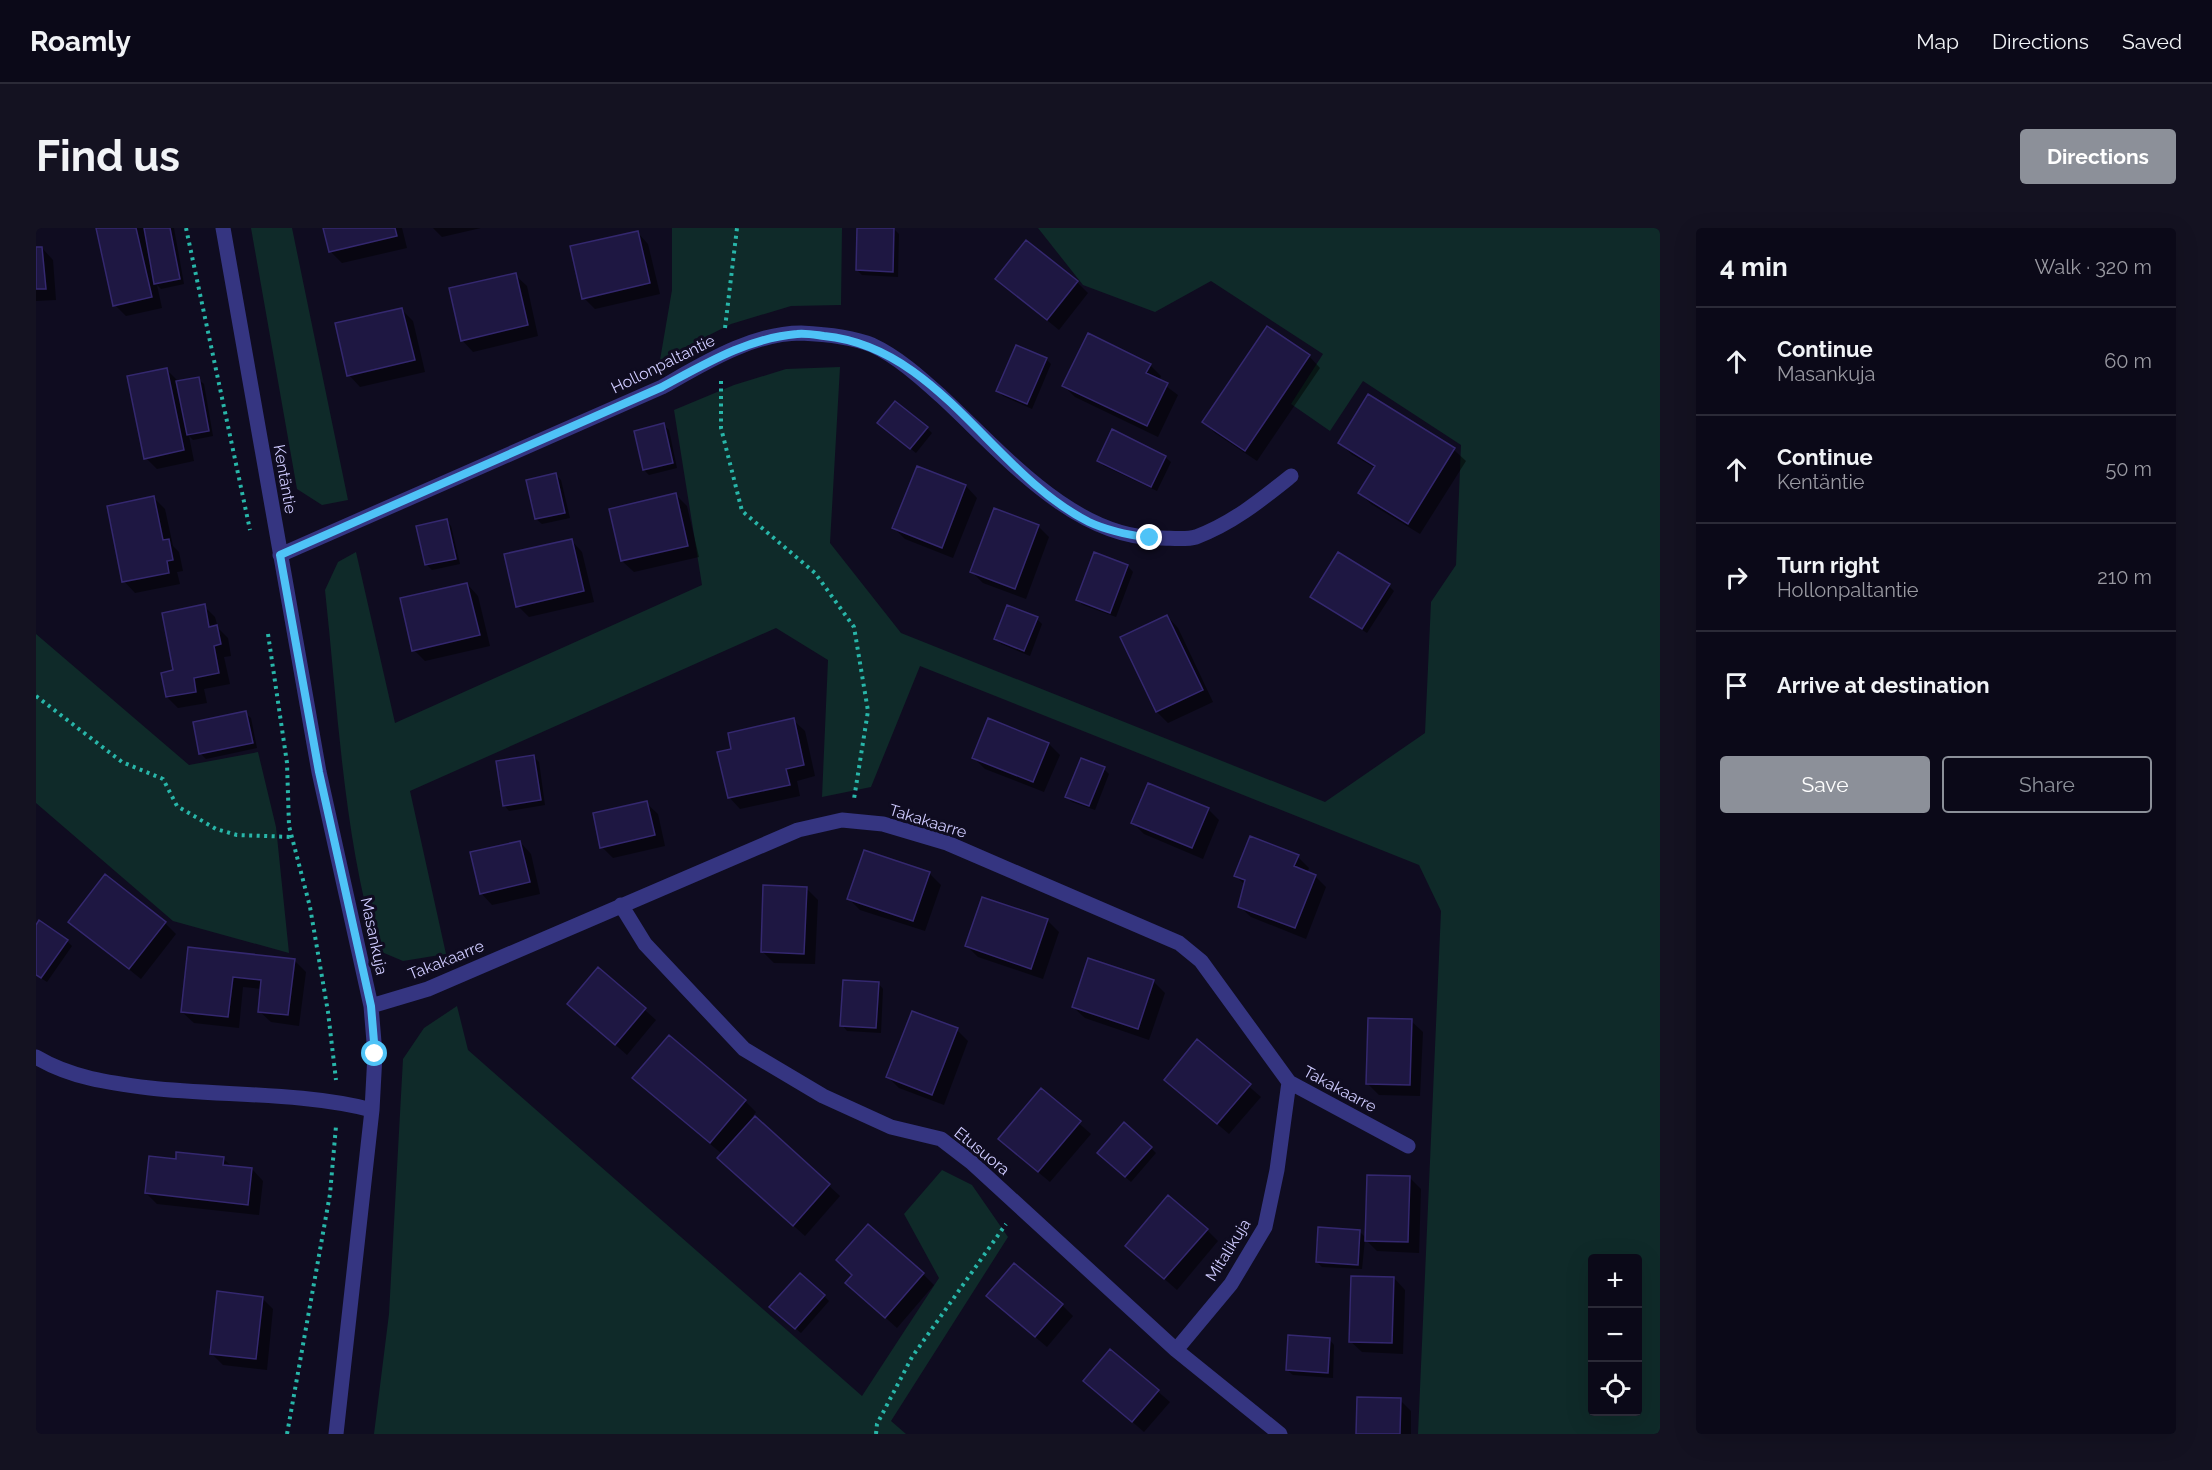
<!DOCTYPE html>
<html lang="en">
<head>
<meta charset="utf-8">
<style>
	:root { --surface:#0b0918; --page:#141221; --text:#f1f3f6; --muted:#9a9aa2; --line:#2b2a37; --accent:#8c9099 }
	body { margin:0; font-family:Raleway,sans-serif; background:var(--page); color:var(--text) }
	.controls { position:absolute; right:18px; bottom:18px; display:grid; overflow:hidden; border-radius:6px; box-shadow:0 6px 24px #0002 }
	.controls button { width:54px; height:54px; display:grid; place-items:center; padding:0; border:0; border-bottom:2px solid var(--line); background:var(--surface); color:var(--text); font:30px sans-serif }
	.stop { position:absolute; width:18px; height:18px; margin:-14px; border:4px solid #4fc3f7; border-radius:50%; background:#fff }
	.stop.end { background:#4fc3f7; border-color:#fff; box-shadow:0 2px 6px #0008 }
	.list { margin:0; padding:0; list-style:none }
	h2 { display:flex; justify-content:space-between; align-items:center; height:78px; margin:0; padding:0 24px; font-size:26px }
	h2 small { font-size:20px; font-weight:400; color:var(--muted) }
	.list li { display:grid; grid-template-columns:39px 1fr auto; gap:18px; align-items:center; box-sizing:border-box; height:108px; padding:0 24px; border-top:2px solid var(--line) }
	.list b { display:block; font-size:22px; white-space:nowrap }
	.list p { margin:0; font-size:20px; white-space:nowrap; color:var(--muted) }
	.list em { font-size:20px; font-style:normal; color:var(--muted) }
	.actions { display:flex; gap:12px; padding:18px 24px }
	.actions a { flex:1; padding:14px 0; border:2px solid var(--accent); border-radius:6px; text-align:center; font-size:21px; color:var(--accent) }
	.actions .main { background:var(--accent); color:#fff }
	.icon { flex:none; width:33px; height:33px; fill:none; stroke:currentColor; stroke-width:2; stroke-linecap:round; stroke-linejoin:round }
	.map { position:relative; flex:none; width:1624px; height:1206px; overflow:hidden; border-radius:6px }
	header { display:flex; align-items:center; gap:36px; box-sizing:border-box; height:84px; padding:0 30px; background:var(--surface); border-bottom:2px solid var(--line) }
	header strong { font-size:28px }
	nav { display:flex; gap:33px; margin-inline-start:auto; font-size:21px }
	.intro { display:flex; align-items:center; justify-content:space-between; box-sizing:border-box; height:144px; padding:0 36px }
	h1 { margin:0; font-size:42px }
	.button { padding:15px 27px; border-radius:6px; background:var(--accent); color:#fff; font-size:21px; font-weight:700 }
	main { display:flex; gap:36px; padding:0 36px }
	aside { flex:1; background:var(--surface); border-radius:6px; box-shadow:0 6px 24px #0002 }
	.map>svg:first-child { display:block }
	.green { fill:#0f2a29; fill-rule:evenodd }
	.shadow { fill:#0007 }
	.building { fill:#1e1742; stroke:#34286f; stroke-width:1.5 }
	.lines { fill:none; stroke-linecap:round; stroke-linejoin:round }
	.path { stroke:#28b6a9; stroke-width:4; stroke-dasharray:3 4.5; stroke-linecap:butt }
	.street { stroke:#353581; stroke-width:15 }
	.route { stroke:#4fc3f7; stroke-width:8 }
	.labels { text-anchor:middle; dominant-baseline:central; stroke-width:6; stroke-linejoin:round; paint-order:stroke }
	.street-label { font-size:16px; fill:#cfcbff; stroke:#0f0c20 }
</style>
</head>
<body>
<header>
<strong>Roamly</strong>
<nav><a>Map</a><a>Directions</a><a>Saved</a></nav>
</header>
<div class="intro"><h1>Find us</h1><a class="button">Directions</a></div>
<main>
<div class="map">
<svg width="1624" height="1206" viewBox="0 0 1624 1206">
	<rect width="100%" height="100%" fill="#0f0c20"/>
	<path class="green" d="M215,0H256L312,272L286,277L261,261Z
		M636,0H806L805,77L755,78L695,96L624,132L636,62Z
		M1002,0H1624V1206H1382L1405,683L1383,637L884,438L835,559L786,569L792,432L740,400L374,563L410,726L367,733L341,722C307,605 302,482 289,362L302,334L320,324L359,495L666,357L638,182L698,157L750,141L804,139L794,315L865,405L1289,574L1389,505L1395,374L1420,337L1425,217L1327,153L1294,203L1255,176L1287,126L1175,53L1119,84L1047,57ZM1556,1030H1602V1184H1556Z
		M0,406L153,537L222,524L240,599L253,725L137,693L0,575Z
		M421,778L432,822L826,1168L903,1050L868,986L906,942L936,957L972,1009L855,1193L870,1206H338L353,1086L367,831L388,800Z"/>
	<path class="shadow" d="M62,0H138L148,56L125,61L121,57L126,80L90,88L79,77Z
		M289,0H366L371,20L306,35L294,23Z
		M397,0H445L406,9Z
		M823,0L858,1L863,6L862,49L826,47L821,42Z
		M601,4L612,16L624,66L559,81L548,70Z
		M6,20L17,32L20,72L0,73V21Z
		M479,47L491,58L502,108L437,124L426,112Z
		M961,51L1041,54L1052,65L1023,102Z
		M366,82L377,93L389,144L324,159L313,147Z
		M1273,128L1284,140L1221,233L1179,205L1168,194Z
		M1010,131L1015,136L996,181L967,168L962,163Z
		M1114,137L1125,148L1123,153L1142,167L1122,209L1039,169L1028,158Z
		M130,141L142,153L162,151L168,156L177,208L157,212L153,208L158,233L121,241L110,230Z
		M1333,168L1418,222L1430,233L1384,306L1335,276L1324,265L1339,240L1315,226L1304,214Z
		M627,197L633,202L641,240L613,247L608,242Z
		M849,200H891L896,205L880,225Z
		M1129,229L1135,234L1121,263L1068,238L1063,233Z
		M882,240L930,258L941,270L917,330L869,311L858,300Z
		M520,247L525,252L534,290L506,296L500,291Z
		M640,267L651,278L663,329L598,344L586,333Z
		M118,270L129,281L137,318L143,324L147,343L141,344L144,356L99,365L88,353Z
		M410,293L415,298L424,336L396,342L391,337L382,299Z
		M1002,298L1013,309L990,371L947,355L936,344Z
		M535,312L546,324L558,374L493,389L482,378Z
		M1058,326L1092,338L1097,344L1080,389L1047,377L1041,372Z
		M431,356L442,368L454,418L389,433L378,422Z
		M1353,358L1358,363L1331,405L1276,369Z
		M168,378L179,389L182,400L192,410L195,428L188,429L194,456L168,461L171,475L142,480L131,469Z
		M1131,388L1142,400L1177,474L1132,495L1121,484L1086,409Z
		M1001,391L1006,396L994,428L965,416L960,411Z
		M209,485L215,490L221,520L170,531L165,526Z
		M757,492L769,503L779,548L761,553L764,568L704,581L693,569L697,522Z
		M953,492L1013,516L1024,527L1008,564L949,541L938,530Z
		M497,528L503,534L509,577L473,583L468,577Z
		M1068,541L1073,546L1059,582L1036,574L1031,569Z
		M610,575L622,586L629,618L577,630L566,619Z
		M1172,581L1183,592L1167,631L1108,606L1097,595Z
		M484,614L495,626L504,666L456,677L445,665Z
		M1262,629L1273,640L1271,645L1279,648L1290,659L1270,711L1215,689L1203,678L1209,657L1200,648Z
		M893,645L905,657L889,703L824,682L813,671Z
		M771,661L782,672L779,736L738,735L726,723Z
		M1011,692L1023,704L1007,751L942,729L931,718Z
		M34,694L129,695L140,706L105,751Z
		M0,699L31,713L36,718L11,754L0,747Z
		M153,720L258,732L270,744L263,798L235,794L223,783L226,761L207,759L203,800L158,795L146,784Z
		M1053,732L1118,754L1129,765L1113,812L1049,790L1037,779Z
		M563,741L620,792L591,827L533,776Z
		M842,755L847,761L845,805L811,803L806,797Z
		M1375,793L1387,804L1384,868L1343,867L1332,856Z
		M921,802L932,813L908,877L863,860L852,849Z
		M633,809L709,873L720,884L717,888L804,968L769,1008L694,941L686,926L609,861Z
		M1161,813L1225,869L1193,906L1130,852Z
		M1005,862L1055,906L1014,954L975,922Z
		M1115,920L1120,925L1095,954L1068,930Z
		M187,930L196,939L216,941L227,953L223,987L121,976L110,965L141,933Z
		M1373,949L1385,961L1383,1025L1341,1023L1329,1011L1326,1041L1286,1039L1281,1034L1323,1003L1330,1010Z
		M1171,1002L1182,1013L1141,1062L1091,1018Z
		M887,1046L898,1057L861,1100L823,1066Z
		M1358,1050L1369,1062L1367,1126L1326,1124L1314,1113Z
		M788,1068L793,1073L765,1105L740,1084Z
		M226,1070L237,1081L231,1142L187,1137L175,1125Z
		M1026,1077L1037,1088L1011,1119L964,1079Z
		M1293,1111L1298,1117L1297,1150L1257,1147L1251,1142Z
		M1075,1123L1134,1174L1108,1204L1049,1153Z
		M1364,1172L1375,1183V1206H1322Z"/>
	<path class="building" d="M60,0H100L116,69L77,78Z
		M108,0H134L144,51L118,56Z
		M287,0H359L361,8L293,24Z
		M821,0H858L857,44L820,42Z
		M602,3L614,55L546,71L534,18Z
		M990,12L1042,53L1011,92L959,51Z
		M0,19H6L10,61H0Z
		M480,45L492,97L425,113L413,60Z
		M366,80L379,132L311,148L299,95Z
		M1231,98L1274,127L1209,223L1166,194Z
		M1052,105L1115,136L1110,145L1132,155L1111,198L1026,158Z
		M980,117L1011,130L991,176L960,163Z
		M131,140L148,222L108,231L91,148Z
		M163,149L173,203L151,207L140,153Z
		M1332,166L1419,220L1372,296L1322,265L1339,238L1302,215Z
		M859,173L892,199L874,221L841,195Z
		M628,195L637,235L607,242L598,203Z
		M1076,201L1130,228L1115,259L1061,233Z
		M881,238L930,257L906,320L856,300Z
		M520,245L529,285L499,291L490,252Z
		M640,265L652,318L585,333L573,281Z
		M118,268L127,312L133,311L137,332L131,333L133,345L86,354L71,278Z
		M958,280L1003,297L979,361L934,344Z
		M411,291L420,331L389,337L380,298Z
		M536,311L548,363L480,379L468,326Z
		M1058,324L1092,337L1074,385L1040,372Z
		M1302,324L1354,356L1326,401L1274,369Z
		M431,355L444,407L376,423L364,370Z
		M169,376L173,399L181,397L185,416L178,418L183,445L158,450L160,464L130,469L125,445L137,442L126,385Z
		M971,377L1002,389L988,423L958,411Z
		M1131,387L1167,462L1120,484L1084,409Z
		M210,483L217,515L163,526L157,494Z
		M758,490L768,537L750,541L754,557L692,570L681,524L695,521L692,505Z
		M952,490L1013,515L997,554L936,530Z
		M498,527L505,572L467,578L460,533Z
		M1045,530L1069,539L1053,578L1029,569Z
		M1112,555L1173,580L1156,620L1095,595Z
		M611,573L619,607L564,620L557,585Z
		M1214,608L1263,627L1258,638L1280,647L1259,700L1202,679L1209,652L1198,648Z
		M484,613L494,654L444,666L434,624Z
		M828,622L894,644L877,693L811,671Z
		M69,646L130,694L93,741L32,694Z
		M727,657L771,659L768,726L725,724Z
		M946,669L1012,691L995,741L929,718Z
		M3,692L32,712L5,750L0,747V697Z
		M152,719L259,731L252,787L222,784L225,752L197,749L192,789L145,784Z
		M1052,730L1118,752L1102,801L1036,779Z
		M562,739L610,780L579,817L531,776Z
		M807,752L843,754L840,800L804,798Z
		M876,783L922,800L896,867L850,849Z
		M1332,790L1376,791L1374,857L1330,856Z
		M633,807L710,872L674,915L596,850Z
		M1161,811L1215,856L1181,896L1128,852Z
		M1005,860L1045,893L1002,944L962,911Z
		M719,888L794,956L757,998L681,930Z
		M1088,894L1116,919L1089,949L1061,925Z
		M140,924L188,929L187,937L216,940L212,977L109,965L113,928L140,931Z
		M1331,947L1374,948L1372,1014L1329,1013Z
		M1132,967L1172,1001L1128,1051L1089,1018Z
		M832,996L888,1045L849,1090L809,1055L816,1047L800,1032Z
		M1282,999L1324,1002L1322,1037L1280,1034Z
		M978,1035L1027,1076L999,1109L950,1068Z
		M764,1045L789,1067L759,1101L733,1079Z
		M1315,1048L1358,1049L1356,1115L1313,1114Z
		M181,1063L227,1069L220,1131L174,1126Z
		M1252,1107L1294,1110L1292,1145L1250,1142Z
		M1074,1121L1123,1162L1096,1194L1047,1153Z
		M1321,1169L1365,1170L1364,1206H1320Z"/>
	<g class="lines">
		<path class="path" d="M150,0L214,302
			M689,100L701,0
			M685,153V200L706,283L779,345L818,399L832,483L818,571
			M232,406L251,535L253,598L274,679L292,784L300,852
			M0,468L86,534L127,551L141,578L180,601L201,607L256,609
			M251,1206L294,966L300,898
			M840,1206L841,1196L876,1129L970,996"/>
		<path class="street" d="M187,0L283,544L335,778L339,826L336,882L300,1206
			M244,327L626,159C667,136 716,105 765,105C786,106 816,109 836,117C862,129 885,150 905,168C965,223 1037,311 1124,310C1135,310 1150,312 1160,309C1197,295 1225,272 1255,248
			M585,677L609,716L708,821L787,868L855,899L905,911L935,934L1140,1122L1244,1206
			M335,778L392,761L762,602L806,592L847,596L911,615L1143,715L1165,733L1253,854L1372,918
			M0,829C35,850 74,855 114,860C186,868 267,864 336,882
			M1140,1122L1195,1056L1229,999L1241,942L1253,854"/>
	</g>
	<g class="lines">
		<path class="route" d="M339,826L335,778L283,544L244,327L626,159C669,136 712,110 761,106C770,105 780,107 788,108C903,119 956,245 1053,294C1072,303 1093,307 1114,310"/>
	</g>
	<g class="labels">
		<g class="street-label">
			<text transform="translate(627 136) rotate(-26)">Hollonpaltantie</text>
			<text transform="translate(249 251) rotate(80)">Kentäntie</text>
			<text transform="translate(892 593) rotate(17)">Takakaarre</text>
			<text transform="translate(338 708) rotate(78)">Masankuja</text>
			<text transform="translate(410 732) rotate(-22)">Takakaarre</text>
			<text transform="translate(1304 861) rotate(28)">Takakaarre</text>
			<text transform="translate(946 923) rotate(39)">Etusuora</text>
			<text transform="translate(1192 1022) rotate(-58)">Mitalikuja</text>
		</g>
	</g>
</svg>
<div class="controls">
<button>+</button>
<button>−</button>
<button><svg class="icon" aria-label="locate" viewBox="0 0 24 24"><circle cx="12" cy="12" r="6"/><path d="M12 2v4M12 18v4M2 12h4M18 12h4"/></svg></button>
</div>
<div class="stop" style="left:339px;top:826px"></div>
<div class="stop end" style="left:1114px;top:310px"></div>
</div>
<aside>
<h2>4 min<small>Walk · 320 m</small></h2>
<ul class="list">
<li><svg class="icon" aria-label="ahead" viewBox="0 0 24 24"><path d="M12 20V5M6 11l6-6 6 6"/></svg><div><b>Continue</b><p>Masankuja</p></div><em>60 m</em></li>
<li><svg class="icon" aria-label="ahead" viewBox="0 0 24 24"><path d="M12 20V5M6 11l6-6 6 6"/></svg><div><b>Continue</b><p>Kentäntie</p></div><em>50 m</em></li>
<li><svg class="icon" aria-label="right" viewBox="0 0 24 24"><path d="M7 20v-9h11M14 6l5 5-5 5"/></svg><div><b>Turn right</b><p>Hollonpaltantie</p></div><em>210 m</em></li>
<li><svg class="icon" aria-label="arrive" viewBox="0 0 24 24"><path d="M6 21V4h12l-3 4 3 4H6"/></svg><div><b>Arrive at destination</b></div></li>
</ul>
<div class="actions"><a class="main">Save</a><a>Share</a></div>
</aside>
</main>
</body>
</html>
